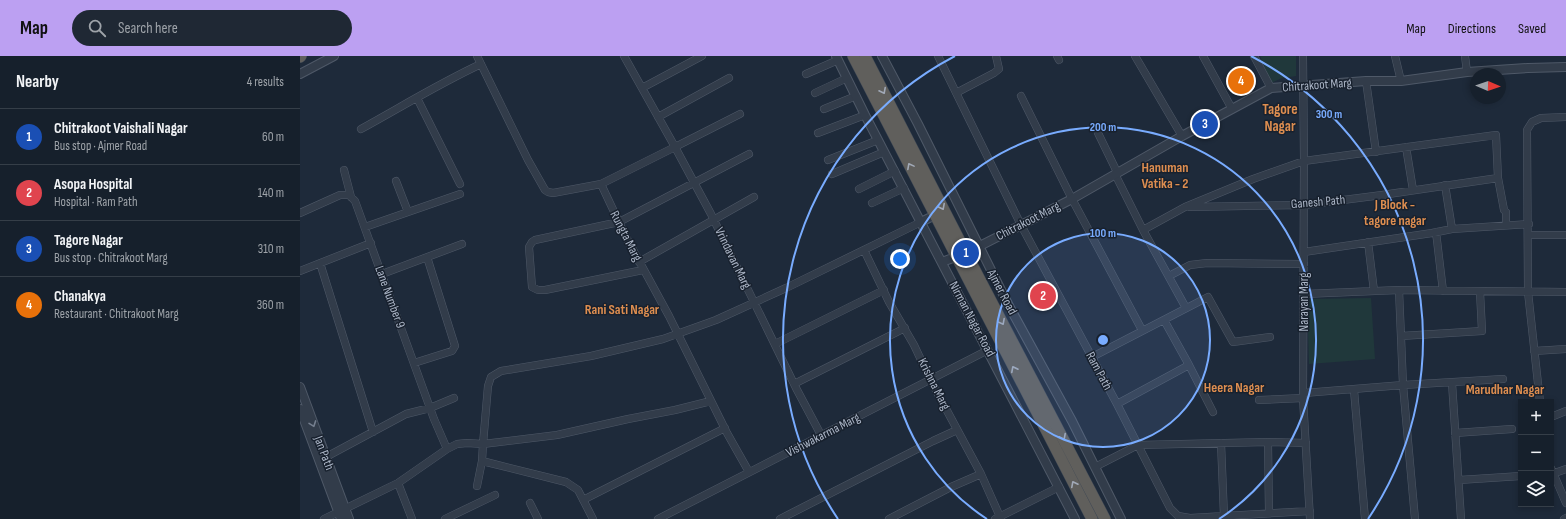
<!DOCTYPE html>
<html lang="en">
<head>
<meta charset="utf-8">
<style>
	:root { --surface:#16202c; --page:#1f2834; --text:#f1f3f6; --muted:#9ea3a9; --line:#353e48; --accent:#bca0f2 }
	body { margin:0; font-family:"Sofia Sans Condensed",sans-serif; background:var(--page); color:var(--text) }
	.controls { position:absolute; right:12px; bottom:12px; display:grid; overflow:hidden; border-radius:0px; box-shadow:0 2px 6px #0003 }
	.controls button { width:36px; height:36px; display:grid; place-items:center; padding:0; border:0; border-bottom:1px solid var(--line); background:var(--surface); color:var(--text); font:20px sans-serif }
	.compass { position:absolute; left:1170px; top:12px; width:36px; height:36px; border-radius:50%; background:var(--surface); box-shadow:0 2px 6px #0003; rotate:92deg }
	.you { position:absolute; left:600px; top:203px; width:14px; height:14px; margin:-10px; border:3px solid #fff; border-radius:50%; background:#1a73e8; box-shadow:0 0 0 6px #1a73e833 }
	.badge { display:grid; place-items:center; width:26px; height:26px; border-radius:50%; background:var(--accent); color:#fff; font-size:13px; font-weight:700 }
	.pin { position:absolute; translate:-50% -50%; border:2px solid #fff; box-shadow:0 1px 4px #0006 }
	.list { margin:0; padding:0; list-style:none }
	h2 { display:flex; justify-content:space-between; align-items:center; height:52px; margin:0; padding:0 16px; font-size:17px }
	h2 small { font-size:13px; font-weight:400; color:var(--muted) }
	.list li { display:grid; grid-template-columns:26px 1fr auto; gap:12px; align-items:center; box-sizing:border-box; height:56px; padding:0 16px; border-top:1px solid var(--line) }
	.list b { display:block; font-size:15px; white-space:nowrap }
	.list p { margin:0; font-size:13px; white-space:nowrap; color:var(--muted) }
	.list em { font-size:13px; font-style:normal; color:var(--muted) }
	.icon { flex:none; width:22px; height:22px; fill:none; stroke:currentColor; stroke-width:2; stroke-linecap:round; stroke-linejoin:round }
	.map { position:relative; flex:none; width:1266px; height:463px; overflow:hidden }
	header { display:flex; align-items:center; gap:24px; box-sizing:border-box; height:56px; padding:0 20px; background:var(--accent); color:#111 }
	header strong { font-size:19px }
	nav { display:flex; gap:22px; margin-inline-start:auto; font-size:14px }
	.search { width:280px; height:36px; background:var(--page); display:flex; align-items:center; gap:10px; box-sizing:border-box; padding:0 14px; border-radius:22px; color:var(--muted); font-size:15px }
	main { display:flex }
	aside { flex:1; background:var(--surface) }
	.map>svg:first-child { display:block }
	.green { fill:#20383b }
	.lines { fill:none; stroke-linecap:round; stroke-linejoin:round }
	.minor-casing { stroke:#4f5968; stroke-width:8 }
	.tertiary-casing { stroke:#4f5968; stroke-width:10 }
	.trunk-casing { stroke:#3c4654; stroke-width:12 }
	.minor { stroke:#323c4a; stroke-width:7 }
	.tertiary { stroke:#323c4a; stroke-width:8 }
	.trunk { stroke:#605f5c; stroke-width:11 }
	.oneway { stroke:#a1a9b7 }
	.oneway2 { stroke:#757f8f }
	.ring { fill:none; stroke:#79acff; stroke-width:2 }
	.labels { text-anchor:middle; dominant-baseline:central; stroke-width:3; stroke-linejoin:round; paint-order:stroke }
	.street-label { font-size:13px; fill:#acb6c7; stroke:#18212e }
	.neighbourhood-label { font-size:14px; font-weight:bold; fill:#de8e50; stroke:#18212e }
	.quarter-label { font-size:15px; font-weight:bold; fill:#de8e50; stroke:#18212e }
	.centre { fill:#79acff; stroke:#18212e; stroke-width:2 }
	.ring-label { font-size:12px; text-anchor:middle; font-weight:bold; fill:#79acff; stroke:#18212e; stroke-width:3; stroke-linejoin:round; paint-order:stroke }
</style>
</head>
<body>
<header>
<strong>Map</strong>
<div class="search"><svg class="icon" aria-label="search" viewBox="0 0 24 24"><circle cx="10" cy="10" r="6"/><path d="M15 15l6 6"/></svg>Search here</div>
<nav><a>Map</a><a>Directions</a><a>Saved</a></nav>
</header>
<main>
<aside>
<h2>Nearby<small>4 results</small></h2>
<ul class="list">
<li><span class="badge" style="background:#1a4fb4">1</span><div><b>Chitrakoot Vaishali Nagar</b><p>Bus stop · Ajmer Road</p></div><em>60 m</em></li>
<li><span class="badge" style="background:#e0444e">2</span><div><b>Asopa Hospital</b><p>Hospital · Ram Path</p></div><em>140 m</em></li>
<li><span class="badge" style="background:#1a4fb4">3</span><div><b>Tagore Nagar</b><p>Bus stop · Chitrakoot Marg</p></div><em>310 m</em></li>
<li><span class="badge" style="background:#e8710a">4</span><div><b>Chanakya</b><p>Restaurant · Chitrakoot Marg</p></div><em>360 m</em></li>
</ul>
</aside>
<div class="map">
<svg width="1266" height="463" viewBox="0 0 1266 463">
	<rect width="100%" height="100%" fill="#1e2a3a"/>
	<path class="green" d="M960,0H996V20L982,22L971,27Z
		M1071,242L1075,303L1009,308L1007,243Z"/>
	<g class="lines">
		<defs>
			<path id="minor" d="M177,0L228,104L245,134L248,136L253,137L301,128L325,179L369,260L427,377L449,416
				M638,0L721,169L817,348L870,452L878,460L890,462L1010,455
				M757,0L759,4
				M835,0L882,80
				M903,0L932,53
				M954,0L971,32
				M1003,0L1004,105L1003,342L1010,463
				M1095,0L1101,25
				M1165,0L1167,16
				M506,18L538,4
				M1066,25L1076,96
				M342,32L402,0
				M515,37L547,22
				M656,37L694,17L699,13L696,0
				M721,40L772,143L842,274
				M117,42L160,128
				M524,53L556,40
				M440,58L375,91L411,158L496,332L521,379
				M358,61L429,22
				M61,73C101,51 140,27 181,8
				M518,77L565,59
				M798,77L817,116
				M1106,91L1113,134
				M528,104L578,84
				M44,114L51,141
				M532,118L584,96
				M815,118L843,174L886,252
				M96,125L108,156
				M301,128L375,91L324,0
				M559,133L595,115
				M572,147L604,132
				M890,151L1004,149L1082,139L1198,122
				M0,157L40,139H49L55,145L134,363L147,393
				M65,171L160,138
				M1152,173L1229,168
				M843,174L885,151L953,123L1004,105L1196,79L1198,122L1204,154L1206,156V169
				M1136,176L1143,235
				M1228,179H1266
				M1068,186L1074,235
				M564,194L589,246L614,289L630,323L681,418L701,463
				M1004,196L1132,177L1152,173L1145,129
				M339,206L454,141
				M20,207L73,376
				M343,214L245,234H238L232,231L229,191L232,186L235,184L319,166L449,98
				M0,215L71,187
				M82,218L162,188
				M869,220L890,209L907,207L1004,208
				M1099,234L1103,329L1115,463
				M1004,238L1099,234L1266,236
				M1101,280L1182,275L1180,236
				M475,288L584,234
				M1234,295L1266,293
				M792,301L908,241L933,286L970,281
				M114,307L152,295L155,290L127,201
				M889,309L913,356
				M1152,327L1161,463
				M494,328L605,272
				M1054,334L1065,463
				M1004,337L1103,329L1203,323
				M959,344L1003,342
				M1240,346L1228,236L1227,74L1232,66L1241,62L1266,61
				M817,348L889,309L864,264
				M1251,361L1266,355
				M1155,377L1212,373
				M968,386L969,457
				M921,387L924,460
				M26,401L106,358L130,352L154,342
				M182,405L266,426L278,434L293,463
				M795,411L838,389L968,386L1006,387
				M1251,412L1266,447
				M1252,418L1266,413
				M1159,424L1221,420
				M98,427L112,463
				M177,430L182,405L183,388L257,379L328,363L375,354L411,345
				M283,444L425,372
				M230,447L238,463
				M24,463L98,427L147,393L157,388L167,387L183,388L188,330L191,321L201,315L291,300L363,283L416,264L486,232L621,166
				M145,463L195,439
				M358,463L688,294
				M480,463L633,385L657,374
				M589,463L651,431L681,418
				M695,463L759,431
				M1264,463L1266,462"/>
			<path id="tertiary" d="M536,0L565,59L775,463
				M582,0L618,68L709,250L772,365L821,463
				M0,18L34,0
				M621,166L635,159
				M642,206L666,197L772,143L882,80L971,32L1066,25H1101L1167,16L1228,12L1266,11
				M0,331L49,463
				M0,353L41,463"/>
			<path id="trunk" d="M553,0L792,463
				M565,0L666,197L805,463
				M0,1L1,0"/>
		</defs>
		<use href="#minor" class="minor-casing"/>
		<use href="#tertiary" class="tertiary-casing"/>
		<use href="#trunk" class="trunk-casing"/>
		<use href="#minor" class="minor"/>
		<use href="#tertiary" class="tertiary"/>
		<use href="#trunk" class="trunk"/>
	</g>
	<defs><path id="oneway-chevron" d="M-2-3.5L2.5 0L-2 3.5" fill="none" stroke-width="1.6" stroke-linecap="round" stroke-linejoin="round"/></defs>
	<g class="oneway">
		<use href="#oneway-chevron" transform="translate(583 35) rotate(63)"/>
		<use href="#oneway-chevron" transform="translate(610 110) rotate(-118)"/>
		<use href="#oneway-chevron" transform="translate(642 151) rotate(63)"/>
		<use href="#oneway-chevron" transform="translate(702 266) rotate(62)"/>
		<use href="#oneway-chevron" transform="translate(714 313) rotate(-117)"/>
		<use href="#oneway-chevron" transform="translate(763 381) rotate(63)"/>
		<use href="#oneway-chevron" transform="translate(774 428) rotate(-117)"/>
	</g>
	<use class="oneway2" href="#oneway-chevron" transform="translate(13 368) rotate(70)"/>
	<circle cx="803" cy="284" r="107" fill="#79acff" fill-opacity=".12"/>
	<g class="ring">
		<circle cx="803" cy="284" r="107"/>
		<path d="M687 463A213 213 0 1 1 919 463"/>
		<path d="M538 463A320 320 0 0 1 655 0M951 0A320 320 0 0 1 1068 463"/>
	</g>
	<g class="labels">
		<g class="street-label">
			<text transform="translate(1017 29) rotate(-4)">Chitrakoot Marg</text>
			<text transform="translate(1018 146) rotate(-5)">Ganesh Path</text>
			<text transform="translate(728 165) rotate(-27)">Chitrakoot Marg</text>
			<text transform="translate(326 180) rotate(63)">Rungta Marg</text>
			<text transform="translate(433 202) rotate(64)">Vrindavan Marg</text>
			<text transform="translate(702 236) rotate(62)">Ajmer Road</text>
			<text transform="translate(90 241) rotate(70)">Lane Number 9</text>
			<text transform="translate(1004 246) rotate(-90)">Narayan Marg</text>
			<text transform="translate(672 263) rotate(62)">Nirman Nagar Road</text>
			<text transform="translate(799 315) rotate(62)">Ram Path</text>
			<text transform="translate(634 328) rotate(63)">Krishna Marg</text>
			<text transform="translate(523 379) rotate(-27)">Vishwakarma Marg</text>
			<text transform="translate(24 397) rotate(69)">Jan Path</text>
		</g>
		<g class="neighbourhood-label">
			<text x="865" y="111">Hanuman<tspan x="865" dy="16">Vatika - 2</tspan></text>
			<text x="1095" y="148">J Block -<tspan x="1095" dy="16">tagore nagar</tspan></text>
			<text x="322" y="253">Rani Sati Nagar</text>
			<text x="934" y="331">Heera Nagar</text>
			<text x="1205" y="333">Marudhar Nagar</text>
		</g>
		<g class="quarter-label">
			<text x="980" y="53">Tagore<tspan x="980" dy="17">Nagar</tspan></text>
		</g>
	</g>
	<circle cx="803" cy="284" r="6" class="centre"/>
	<g class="ring-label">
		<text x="1029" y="62">300 m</text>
		<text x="803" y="75">200 m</text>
		<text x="803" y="181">100 m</text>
	</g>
</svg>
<div class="controls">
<button>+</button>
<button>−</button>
<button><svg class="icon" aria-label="layers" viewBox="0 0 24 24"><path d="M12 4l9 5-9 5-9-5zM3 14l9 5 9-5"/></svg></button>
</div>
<svg class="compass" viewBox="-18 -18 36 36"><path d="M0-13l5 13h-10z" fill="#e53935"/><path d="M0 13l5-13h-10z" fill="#9ea3a9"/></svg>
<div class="you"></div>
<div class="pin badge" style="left:666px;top:197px;background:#1a4fb4">1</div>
<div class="pin badge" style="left:743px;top:240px;background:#e0444e">2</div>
<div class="pin badge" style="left:905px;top:68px;background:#1a4fb4">3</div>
<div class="pin badge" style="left:941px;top:25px;background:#e8710a">4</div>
</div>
</main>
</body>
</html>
